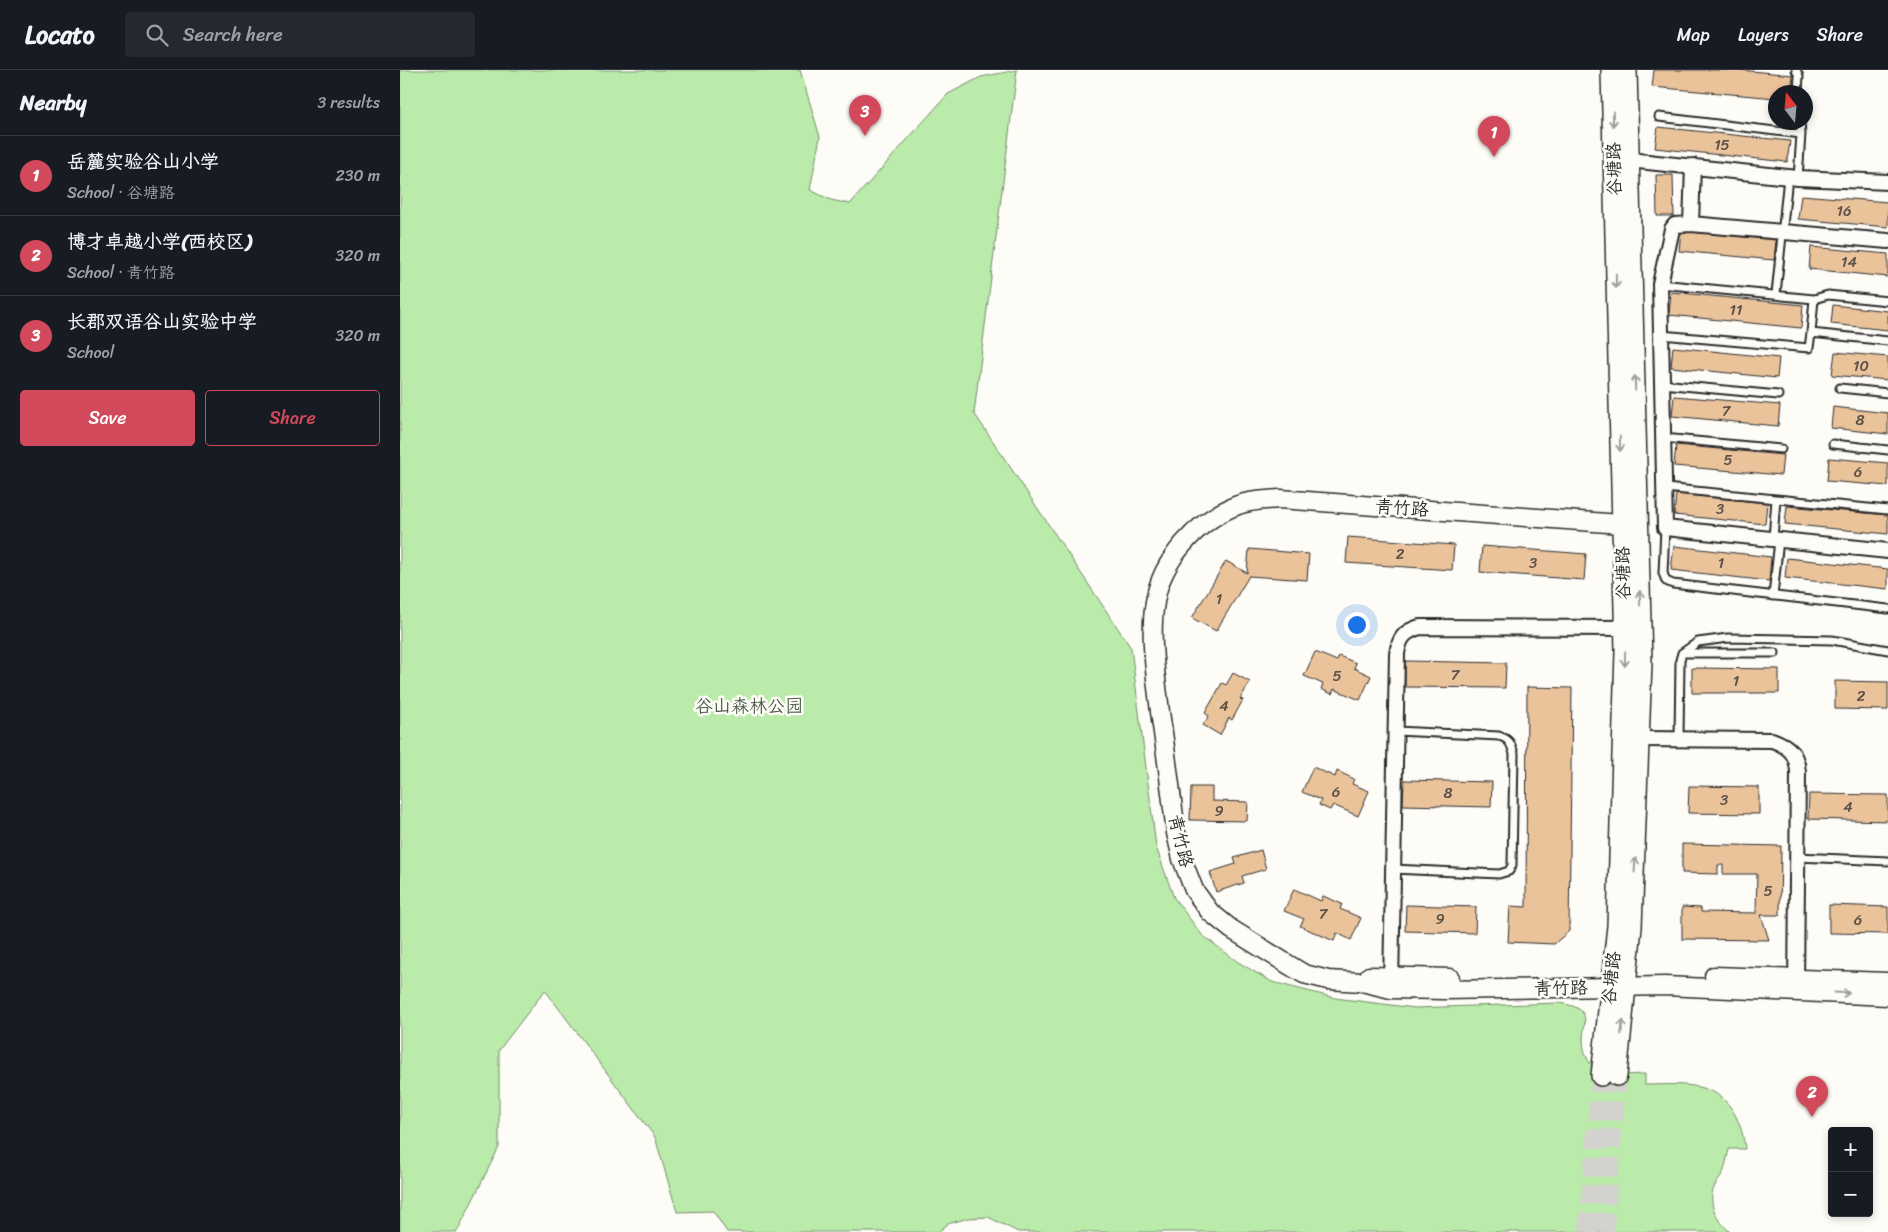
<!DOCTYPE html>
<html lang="en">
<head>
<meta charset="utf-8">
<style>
	:root { --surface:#171b24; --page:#242831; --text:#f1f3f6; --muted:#9ea1a6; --line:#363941; --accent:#d1495b }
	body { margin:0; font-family:Sriracha,"LXGW WenKai TC",sans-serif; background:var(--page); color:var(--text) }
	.controls { position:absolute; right:15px; bottom:15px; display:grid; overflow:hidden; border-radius:5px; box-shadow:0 2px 8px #0003 }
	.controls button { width:45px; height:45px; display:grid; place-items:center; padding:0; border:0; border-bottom:1px solid var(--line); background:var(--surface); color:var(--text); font:25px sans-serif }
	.compass { position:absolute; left:1368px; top:15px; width:45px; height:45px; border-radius:50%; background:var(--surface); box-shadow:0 2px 8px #0003; rotate:344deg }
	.you { position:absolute; left:956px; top:554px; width:18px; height:18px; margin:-12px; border:4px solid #fff; border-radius:50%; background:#1a73e8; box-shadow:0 0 0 8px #1a73e833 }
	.badge { display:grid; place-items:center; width:32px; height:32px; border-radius:50%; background:var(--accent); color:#fff; font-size:16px; font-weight:700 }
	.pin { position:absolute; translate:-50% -41px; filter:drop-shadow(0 1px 2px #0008) }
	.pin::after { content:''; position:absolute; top:26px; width:18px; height:15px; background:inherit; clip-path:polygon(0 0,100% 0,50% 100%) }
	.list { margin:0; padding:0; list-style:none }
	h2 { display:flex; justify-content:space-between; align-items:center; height:65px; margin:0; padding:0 20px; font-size:21px }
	h2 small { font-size:16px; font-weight:400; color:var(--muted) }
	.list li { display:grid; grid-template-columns:32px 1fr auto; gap:15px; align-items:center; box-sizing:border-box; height:80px; padding:0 20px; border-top:1px solid var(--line) }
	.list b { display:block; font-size:19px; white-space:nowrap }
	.list p { margin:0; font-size:16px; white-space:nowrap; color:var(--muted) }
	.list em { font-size:16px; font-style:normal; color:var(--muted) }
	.actions { display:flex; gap:10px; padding:15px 20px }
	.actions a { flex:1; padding:11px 0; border:1px solid var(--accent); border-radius:5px; text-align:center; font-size:18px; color:var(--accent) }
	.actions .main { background:var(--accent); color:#fff }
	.icon { flex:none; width:28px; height:28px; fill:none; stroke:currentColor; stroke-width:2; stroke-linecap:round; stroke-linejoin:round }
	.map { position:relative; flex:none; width:1488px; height:1162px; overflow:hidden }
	header { display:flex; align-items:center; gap:30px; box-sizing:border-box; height:70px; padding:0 25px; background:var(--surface); border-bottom:1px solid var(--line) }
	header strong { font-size:24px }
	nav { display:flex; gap:28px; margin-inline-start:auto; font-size:18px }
	.search { width:350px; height:45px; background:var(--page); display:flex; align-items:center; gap:12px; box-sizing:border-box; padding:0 18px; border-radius:5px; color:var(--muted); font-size:19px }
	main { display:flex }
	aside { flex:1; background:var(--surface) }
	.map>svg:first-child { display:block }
	.green { fill:#bbebaa; stroke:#738b6a }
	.building { fill:#ebc39b; stroke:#2b2b2b }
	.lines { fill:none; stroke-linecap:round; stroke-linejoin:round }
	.secondary-tunnel { stroke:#d3d2ce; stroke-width:19; stroke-dasharray:19 9; stroke-linecap:butt }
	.service-casing { stroke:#2b2b2b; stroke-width:11 }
	.minor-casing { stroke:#2b2b2b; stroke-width:18 }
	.tertiary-casing { stroke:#2b2b2b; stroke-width:21 }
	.secondary-casing { stroke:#2b2b2b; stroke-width:22 }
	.service { stroke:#fdfcf7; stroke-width:7 }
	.minor { stroke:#fdfcf7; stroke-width:14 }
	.tertiary { stroke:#fdfcf7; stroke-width:18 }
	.secondary { stroke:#fdfcf7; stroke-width:19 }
	.oneway { stroke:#9e9e9b }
	.labels { text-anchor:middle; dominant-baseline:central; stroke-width:5; stroke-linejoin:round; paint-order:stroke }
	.number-label { font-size:15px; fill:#5b5147 }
	.street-label { font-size:18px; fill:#2b2b2b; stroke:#fdfcf7 }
	.park-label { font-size:18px; fill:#4f5b4b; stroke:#fdfcf7 }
</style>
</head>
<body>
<header>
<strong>Locato</strong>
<div class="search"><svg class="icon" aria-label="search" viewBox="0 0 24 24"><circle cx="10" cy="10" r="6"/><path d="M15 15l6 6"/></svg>Search here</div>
<nav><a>Map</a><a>Layers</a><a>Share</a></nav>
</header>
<main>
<aside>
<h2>Nearby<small>3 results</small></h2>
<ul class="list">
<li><span class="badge">1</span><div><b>岳麓实验谷山小学</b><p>School · 谷塘路</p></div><em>230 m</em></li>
<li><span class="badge">2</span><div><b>博才卓越小学(西校区)</b><p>School · 青竹路</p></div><em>320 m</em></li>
<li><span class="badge">3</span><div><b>长郡双语谷山实验中学</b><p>School</p></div><em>320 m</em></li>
</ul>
<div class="actions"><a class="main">Save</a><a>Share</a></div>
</aside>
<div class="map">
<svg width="1488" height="1162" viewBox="0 0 1488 1162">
	<rect width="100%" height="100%" fill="#fdfcf7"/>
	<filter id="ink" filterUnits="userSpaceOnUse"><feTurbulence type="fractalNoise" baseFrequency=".02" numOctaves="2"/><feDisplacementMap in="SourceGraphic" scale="10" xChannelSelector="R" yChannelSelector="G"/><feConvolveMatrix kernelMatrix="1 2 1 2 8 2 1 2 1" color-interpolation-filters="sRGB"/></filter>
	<g filter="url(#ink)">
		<path class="green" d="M0,0H400L420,67L410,120L431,130L450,134L548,24L581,7L617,0L574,343L731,578L756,777L774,828L802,865L838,892L872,912L935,928L1015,938L1159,933C1199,939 1179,954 1184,979C1187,991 1192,997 1201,1006L1245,1004V1015C1266,1015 1291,1012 1311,1021C1333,1031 1343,1057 1345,1079H1329C1327,1087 1326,1095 1323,1103C1320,1109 1315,1114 1313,1120C1308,1137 1319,1152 1330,1162H618L588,1147L568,1148L548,1154L538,1162H327L313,1141L277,1142L255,1067L145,920L99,980V1077L57,1162H0Z"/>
		<path class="building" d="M1254,0H1340L1393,5L1391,22H1376V28L1252,17Z
			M1258,57L1390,71L1387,92L1255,78Z
			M1256,105H1273L1274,146H1257Z
			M1401,125L1488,132V157L1398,149Z
			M1281,161L1376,170L1374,190L1279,181Z
			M1411,177L1488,184V207L1409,199Z
			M1271,222L1403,235L1401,258L1269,245Z
			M1433,235L1488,241V260L1431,254Z
			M1273,277L1379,288L1377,308L1271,297Z
			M1435,282L1488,287V310L1432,305Z
			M1274,326L1380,335L1378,356L1272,346Z
			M1433,337L1488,343V364L1431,358Z
			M1276,375L1383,385L1381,405L1274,396Z
			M1429,388L1488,393V416L1427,411Z
			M1276,424L1367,433L1365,454L1274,445Z
			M1387,436L1488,445V464L1385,454Z
			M948,467L1054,475L1052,500L946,493Z
			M1082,476L1186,484L1184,510L1080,502Z
			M1274,476L1371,487L1369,511L1271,500Z
			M849,479L909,484L907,510L849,506L816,561L792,548L826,491L847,503Z
			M1387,488L1488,499V519L1385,508Z
			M915,582L937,591L939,586L956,593L954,598L971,606L960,630L934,619L932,624L921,619L923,614L904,606Z
			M1005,591L1106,593L1105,618L1005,617Z
			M1292,598L1379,599V623H1292Z
			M833,603L850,612L840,629L843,630L832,650L829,648L820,665L803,655L809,646L805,643L822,613L826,615Z
			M1435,611L1488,612V640L1435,639Z
			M1127,617L1172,618L1169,861L1154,874L1108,872L1110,836L1126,837Z
			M913,697L935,707L937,701L954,709L952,714L969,721L958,746L933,735L930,740L919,735L921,730L902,722Z
			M1004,710L1092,712L1091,737L1003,735Z
			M1289,716L1359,717V744L1288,743Z
			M791,717H812V731L848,732L847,751L790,750Z
			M1409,724L1488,725V751L1408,749Z
			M1282,774L1381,776L1380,845H1361L1369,870L1282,869V837L1301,838V842L1356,843L1357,804H1323V795H1318V804L1282,803Z
			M861,780L866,799L842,806L844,813L816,822L810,802L836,794L834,788Z
			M894,819L921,831L923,826L942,834L940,839L961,848L951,870L937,863L934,871L900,856L904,849L884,841Z
			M1006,835L1076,837L1075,863L1005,861Z
			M1429,835L1488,837V864L1429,863Z"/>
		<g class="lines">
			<path class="secondary-tunnel" d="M1188,1162L1201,1006
				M1204,1162L1217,1006"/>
			<defs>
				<path id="service" d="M1396,0L1399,6L1398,22
					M1259,47L1401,64
					M1398,108L1401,64L1400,52
					M1260,214L1414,229L1428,225L1488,231
					M1376,224L1388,107
					M1411,263L1414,229
					M1261,265L1409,278L1411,263L1488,271
					M1262,314L1378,325
					M1440,318L1488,323
					M1263,368L1381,379
					M1433,374L1488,380
					M1265,418L1488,440
					M1265,458L1263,503L1266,511L1273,514L1488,539
					M1373,469L1376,429
					M1373,526L1379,470
					M1282,583H1375
					M1279,669L1280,590L1282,583L1298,572L1328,568L1432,570L1488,580
					M1397,787L1488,791
					M993,799L1099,804L1109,801L1112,795L1114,684C1111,673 1109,669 1099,666L996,661"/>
				<path id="minor" d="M1229,90L1398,108L1488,112
					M1293,96L1291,154L1488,171
					M1291,154L1275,155L1272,159L1260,214L1265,458L1488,481
					M1239,669L1372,670C1389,676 1397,684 1398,702L1396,919
					M991,916L997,584C999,568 1005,561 1020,557L1225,558"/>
				<path id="tertiary" d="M1235,455L880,429C866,430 851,430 838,435C799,449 761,490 755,532C749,568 756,606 760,642C766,682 771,722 776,763L782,789L794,820L810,842L831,859L889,895L904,904L928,910L962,912L991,919L1044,920L1265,916L1488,926
					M969,906L1050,908
					M1314,906L1488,912"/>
				<path id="secondary" d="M1201,1006L1217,856L1225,581L1211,0
					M1217,1006L1232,857L1242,593L1227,0"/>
			</defs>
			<use href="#service" class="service-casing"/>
			<use href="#minor" class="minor-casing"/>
			<use href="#tertiary" class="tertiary-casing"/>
			<use href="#secondary" class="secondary-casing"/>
			<use href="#service" class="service"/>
			<use href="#minor" class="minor"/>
			<use href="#tertiary" class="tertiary"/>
			<use href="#secondary" class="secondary"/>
		</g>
		<defs><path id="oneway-shaft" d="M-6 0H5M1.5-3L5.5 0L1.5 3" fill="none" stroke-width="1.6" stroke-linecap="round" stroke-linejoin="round" transform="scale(1.25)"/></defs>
		<g class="oneway">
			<use href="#oneway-shaft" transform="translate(1213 49) rotate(89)"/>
			<use href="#oneway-shaft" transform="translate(1216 211) rotate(89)"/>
			<use href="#oneway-shaft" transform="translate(1235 313) rotate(-91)"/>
			<use href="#oneway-shaft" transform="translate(1220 374) rotate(89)"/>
			<use href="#oneway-shaft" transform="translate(1240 528) rotate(-91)"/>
			<use href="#oneway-shaft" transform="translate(1225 589) rotate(91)"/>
			<use href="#oneway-shaft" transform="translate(1235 795) rotate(-87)"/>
			<use href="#oneway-shaft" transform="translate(1442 923) rotate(3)"/>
			<use href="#oneway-shaft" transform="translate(1222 957) rotate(-84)"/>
		</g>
	</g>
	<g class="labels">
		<g class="number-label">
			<text x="1322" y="75">15</text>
			<text x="1444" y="141">16</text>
			<text x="1449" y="192">14</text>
			<text x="1336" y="240">11</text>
			<text x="1461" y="296">10</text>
			<text x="1326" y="341">7</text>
			<text x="1460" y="350">8</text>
			<text x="1328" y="390">5</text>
			<text x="1458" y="402">6</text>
			<text x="1320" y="439">3</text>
			<text x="1000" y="484">2</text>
			<text x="1133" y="493">3</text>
			<text x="1321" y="493">1</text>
			<text x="819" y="529">1</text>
			<text x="1055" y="605">7</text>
			<text x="937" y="606">5</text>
			<text x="1336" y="611">1</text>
			<text x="1461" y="626">2</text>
			<text x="824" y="636">4</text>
			<text x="936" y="722">6</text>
			<text x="1048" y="723">8</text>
			<text x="1324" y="730">3</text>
			<text x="1448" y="737">4</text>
			<text x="819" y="741">9</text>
			<text x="1368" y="821">5</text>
			<text x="923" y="844">7</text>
			<text x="1040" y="849">9</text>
			<text x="1458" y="850">6</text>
		</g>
		<g class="street-label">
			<text transform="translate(1214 99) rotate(-91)">谷塘路</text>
			<text transform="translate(1002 438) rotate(4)">青竹路</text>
			<text transform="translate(1223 503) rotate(-91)">谷塘路</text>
			<text transform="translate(781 771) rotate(77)">青竹路</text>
			<text transform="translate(1211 908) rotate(-84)">谷塘路</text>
			<text transform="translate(1161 918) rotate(-1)">青竹路</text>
		</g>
		<g class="park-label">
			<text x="349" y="636">谷山森林公园</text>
		</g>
	</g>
</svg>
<div class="controls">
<button>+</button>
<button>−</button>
</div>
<svg class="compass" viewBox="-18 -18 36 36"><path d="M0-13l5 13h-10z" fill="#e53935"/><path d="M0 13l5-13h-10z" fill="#9ea1a6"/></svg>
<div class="you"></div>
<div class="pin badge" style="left:1094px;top:87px">1</div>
<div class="pin badge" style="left:1412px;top:1047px">2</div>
<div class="pin badge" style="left:465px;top:66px">3</div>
</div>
</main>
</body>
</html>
